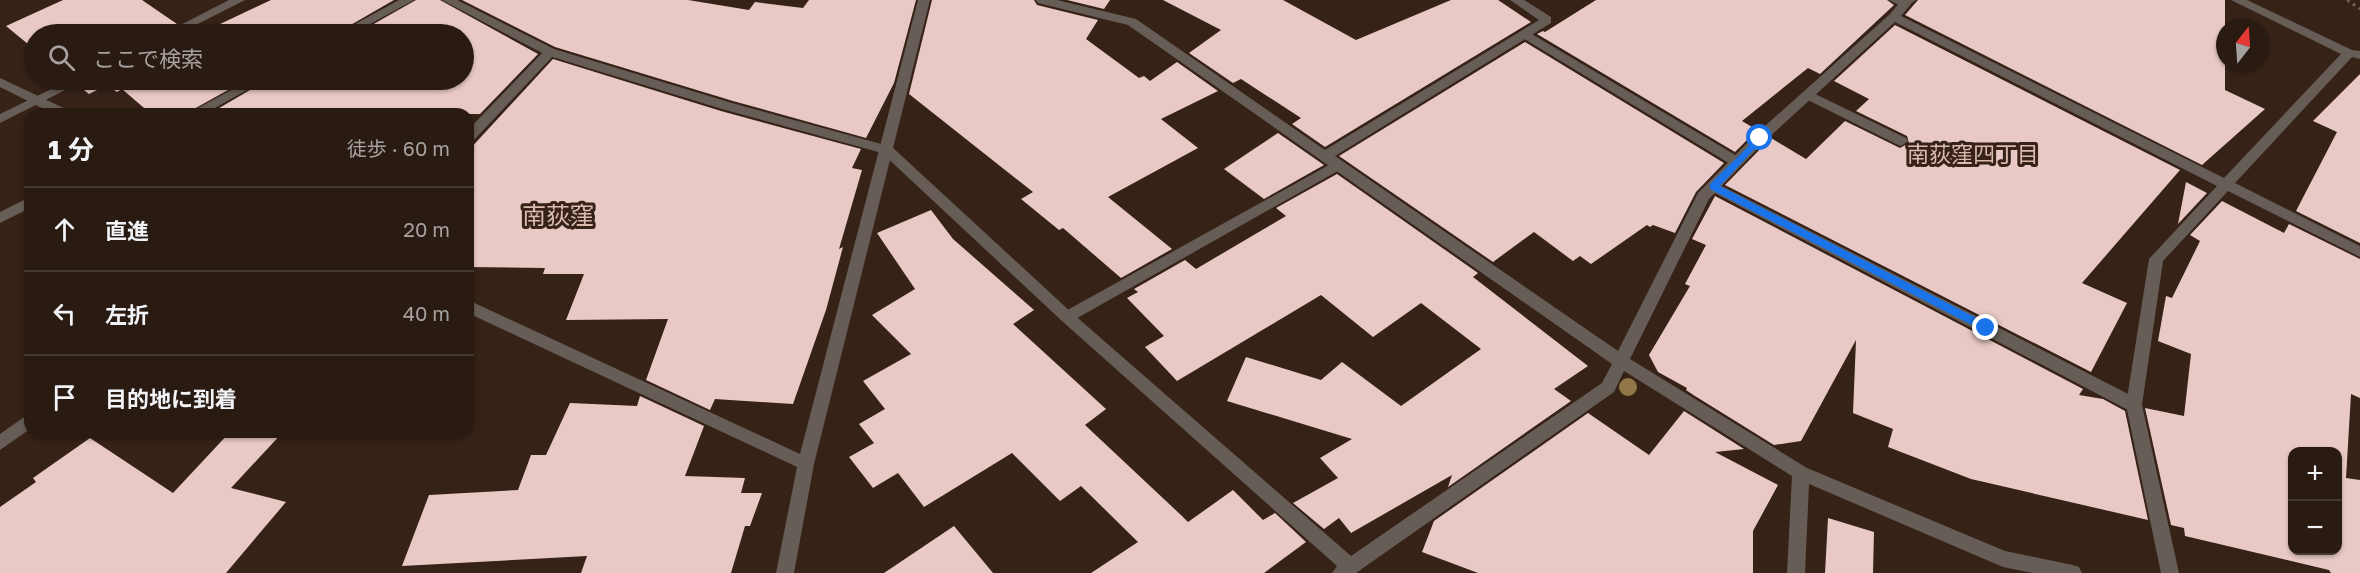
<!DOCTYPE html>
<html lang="ja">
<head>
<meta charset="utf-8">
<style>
	:root { --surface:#291a12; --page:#31231b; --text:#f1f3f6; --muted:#a5a19f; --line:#453832 }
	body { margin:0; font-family:"Golos Text","Noto Sans JP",sans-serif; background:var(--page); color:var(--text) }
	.controls { position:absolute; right:18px; bottom:18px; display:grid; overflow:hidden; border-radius:12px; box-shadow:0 2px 4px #0004 }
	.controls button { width:54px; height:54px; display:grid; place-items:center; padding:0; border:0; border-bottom:2px solid var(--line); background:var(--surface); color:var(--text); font:30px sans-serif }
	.compass { position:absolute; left:2216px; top:18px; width:54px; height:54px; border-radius:50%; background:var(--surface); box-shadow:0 2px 4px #0004; rotate:17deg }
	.stop { position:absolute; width:18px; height:18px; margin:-14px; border:4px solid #1a73e8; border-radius:50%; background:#fff }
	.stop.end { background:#1a73e8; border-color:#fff; box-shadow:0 2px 6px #0008 }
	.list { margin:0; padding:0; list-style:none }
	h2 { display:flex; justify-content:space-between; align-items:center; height:78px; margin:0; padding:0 24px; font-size:26px }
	h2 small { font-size:20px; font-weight:400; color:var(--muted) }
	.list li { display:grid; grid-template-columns:39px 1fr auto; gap:18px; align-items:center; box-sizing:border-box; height:84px; padding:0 24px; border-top:2px solid var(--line) }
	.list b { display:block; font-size:22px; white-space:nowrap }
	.list em { font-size:20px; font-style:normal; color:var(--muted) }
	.icon { flex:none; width:33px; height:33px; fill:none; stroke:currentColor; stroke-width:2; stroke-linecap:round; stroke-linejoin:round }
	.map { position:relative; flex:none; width:2360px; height:573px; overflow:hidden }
	.search { position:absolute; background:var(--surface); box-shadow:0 2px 4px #0004; left:24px; top:24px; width:450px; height:66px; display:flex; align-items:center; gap:15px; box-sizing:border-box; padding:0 21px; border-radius:33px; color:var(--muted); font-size:22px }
	.panel { position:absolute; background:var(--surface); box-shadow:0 2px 4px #0004; left:24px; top:108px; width:450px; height:330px; border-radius:18px }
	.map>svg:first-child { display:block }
	.building { fill:#e9c9c5; fill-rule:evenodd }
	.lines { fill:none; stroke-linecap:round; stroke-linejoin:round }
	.path { stroke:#6f5c53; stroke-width:3; stroke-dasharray:3 4; stroke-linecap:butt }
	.service { fill:#665e56; fill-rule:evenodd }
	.minor { fill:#665e56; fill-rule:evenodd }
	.tertiary { fill:#665e56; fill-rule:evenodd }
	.tree { fill:#917647 }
	.route { fill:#1a73e8 }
	.labels { text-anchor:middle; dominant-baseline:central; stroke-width:6; stroke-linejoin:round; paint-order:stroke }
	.neighbourhood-label { font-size:22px; fill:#d9bcaf; stroke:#372218 }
	.quarter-label { font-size:24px; fill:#d9bcaf; stroke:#372218 }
</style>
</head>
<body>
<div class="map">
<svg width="2360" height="573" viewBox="0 0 2360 573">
	<rect width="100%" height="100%" fill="#372218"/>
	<path class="building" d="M63,0H142L177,24L161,34H34V49L6,26Z
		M271,0H394L335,34H199Z
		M416,0H440L538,54L480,114H209L267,80H464V34H356Z
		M462,0H688L749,10L755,2L803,8L809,0H916L894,83L866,138L733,101L555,47Z
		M932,0H1034L1037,5L1098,20L1086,39L1139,78L1144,76L1150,81L1177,62L1218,91L1161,119L1198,148L1108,197L1172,249L1121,278L1063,228L1059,230L1021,199L1033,192L909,94Z
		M1067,0H1110L1104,9Z
		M1163,0H1283L1356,40L1451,0H1498L1531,22L1325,147L1292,124L1301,118L1241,79L1233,83L1189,53L1221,30Z
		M1596,0H1887L1894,5L1820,74L1808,68L1742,121L1757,130L1735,152L1537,34L1543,31L1545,32Z
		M1918,0H2225V90L2265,109L2202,165L1905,15Z
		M1895,25L2180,170L2082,283L2127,303L2091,372L1725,185L1771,138L1806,159L1845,121L1900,148L1909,143L1907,136L1856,111L1869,99L1834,81Z
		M1525,42L1724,163L1696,192L1675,233L1653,225L1650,227L1647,225L1591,264L1580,256L1573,261L1534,232L1493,262L1339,156Z
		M553,59L721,111L861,149L852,168L862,170L839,249L843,247L826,310L793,404L715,399L710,410L646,380L668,319L566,320L584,274H543L545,268L468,267V151Z
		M2360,74V243L2296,211L2337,132L2313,121Z
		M87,80H246L185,114H151L122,89L117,92L107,85L89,94L79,86Z
		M1278,133L1324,165L1264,199L1224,169Z
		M1337,174L1478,273L1473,277L1588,366L1554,389L1571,401L1448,487L1452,475L1351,533L1339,518L1324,529L1293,503L1338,478L1320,458L1352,439L1227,401L1246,357L1321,380L1342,362L1401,406L1481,349L1421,303L1373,337L1321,295L1177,381L1145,347L1164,336L1127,298L1138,292L1134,289L1185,260L1196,269L1286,216L1276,208Z
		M2186,182L2207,193L2178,224Z
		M1715,196L2083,389L2079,395L2103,399L2125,411L2148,520L1971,479L1888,447L1893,429L1853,413L1856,340L1801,441L1774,445L1695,396L1686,390L1687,388L1658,372L1649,355L1690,286L1685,284L1706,245L1692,239Z
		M2222,201L2284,233L2289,224L2360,259V398L2351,394L2346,478L2360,480V573H2331L2329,570L2185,536L2184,528L2171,525L2145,408L2184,416L2191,354L2158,341L2166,296L2172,298L2200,241L2190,235ZM2292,452H2337V550H2292Z
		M931,210L953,239L1034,310L1013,324L1106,409L1085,425L1182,516L1188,522L1233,490L1263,520L1275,513L1306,542L1264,573H1091L1138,542L1081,486L1060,501L1012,453L924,507L898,473L873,488L849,457L874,443L859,424L885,409L863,381L911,354L872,315L915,289L877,233Z
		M640,396L704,426L685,476L745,478L741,493H762L750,526H745L731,573H581L587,556L402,566L429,495L518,490L531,455H546L570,403L637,406Z
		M1684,411L1744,449L1715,452L1778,485L1753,531V573H1478L1422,552L1434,521L1588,413L1649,455Z
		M230,432H283L231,488L286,502L226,573H0V507L36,482L33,478L90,438L173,493Z
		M1828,518L1874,532L1873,573H1825Z
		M954,526L993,573H884Z"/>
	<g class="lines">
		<path class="path" d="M2347,0L2360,9"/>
		<path class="service" d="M399,0H414L352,34H337Z
			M1525,30L1742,159L1744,162L1742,165H1732L1521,37L1519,34L1521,31Z
			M550,48L556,52L554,55L473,141L468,142V130L546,49Z
			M250,80H265L204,114H187Z
			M1809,91L1906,138L1908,141L1901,146L1896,144L1804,98L1802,95L1804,92Z
			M1338,160L1343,162L1345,165L1343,168L1072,321H1062L1059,317L1062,313Z
			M1714,182L2140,400L2142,405L2140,410L2134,412L2128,410L1709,190L1707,187L1709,184Z
			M30,197V208L0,223V212Z
			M30,413V429L0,450V434Z"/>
		<path class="minor" d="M229,0H245L178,34H163Z
			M442,0H457L554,49L732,103L892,147L1072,313L1351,556L1602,383L1612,364L1128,25L1038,3L1036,0H1057L1136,19L1325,150L1539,20L1510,0H1524L1551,17V23L1335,156L1618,351L1698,193L1755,135L1890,14L1901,1L1905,0L1911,4L1901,16L2224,178L2341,54L2231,0H2247L2352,50L2360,51V59L2352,57L2235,183L2360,246V257L2228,191L2163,261L2142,405L2179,573H2161L2126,405L2149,259L2217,186L1895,22L1765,141L1709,199L1630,359L1807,468L2005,551L2073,565L2079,567L2082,573H2033L2003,567L1809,484L1805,573H1787L1792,476L1624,371L1614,392L1356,573H1332L1337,566L1062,321L882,153L722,109L546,55Z
			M70,80H85L0,123V114Z"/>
		<path class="tertiary" d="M918,0H930L814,464L794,573H776L797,467L468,313V300L800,454Z
			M1889,0H1916L1905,8Z
			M0,78L70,111L72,114H54L0,87Z"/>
	</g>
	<circle class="tree" cx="1628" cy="387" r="9"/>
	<path class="route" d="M1760,135L1765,138L1763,140L1720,186L1990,325V331H1983L1710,189V184Z"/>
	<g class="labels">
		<g class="neighbourhood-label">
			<text x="1973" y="153">南荻窪四丁目</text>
		</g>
		<g class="quarter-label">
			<text x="558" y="214">南荻窪</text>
		</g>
	</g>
</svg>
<div class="controls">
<button>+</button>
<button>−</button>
</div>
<svg class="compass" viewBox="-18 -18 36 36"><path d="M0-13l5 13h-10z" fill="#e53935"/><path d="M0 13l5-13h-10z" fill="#a5a19f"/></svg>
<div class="stop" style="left:1760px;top:138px"></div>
<div class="stop end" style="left:1986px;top:328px"></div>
<div class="search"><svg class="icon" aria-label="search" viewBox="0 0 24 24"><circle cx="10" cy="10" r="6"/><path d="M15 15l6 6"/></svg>ここで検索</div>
<section class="panel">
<h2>1 分<small>徒歩 · 60 m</small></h2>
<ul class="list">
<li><svg class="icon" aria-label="ahead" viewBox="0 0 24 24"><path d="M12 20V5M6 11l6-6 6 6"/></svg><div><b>直進</b></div><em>20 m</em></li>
<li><svg class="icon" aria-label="left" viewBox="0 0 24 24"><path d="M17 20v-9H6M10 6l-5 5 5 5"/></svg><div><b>左折</b></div><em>40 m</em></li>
<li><svg class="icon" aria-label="arrive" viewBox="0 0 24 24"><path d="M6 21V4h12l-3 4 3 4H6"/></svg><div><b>目的地に到着</b></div></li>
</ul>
</section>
</div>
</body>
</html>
